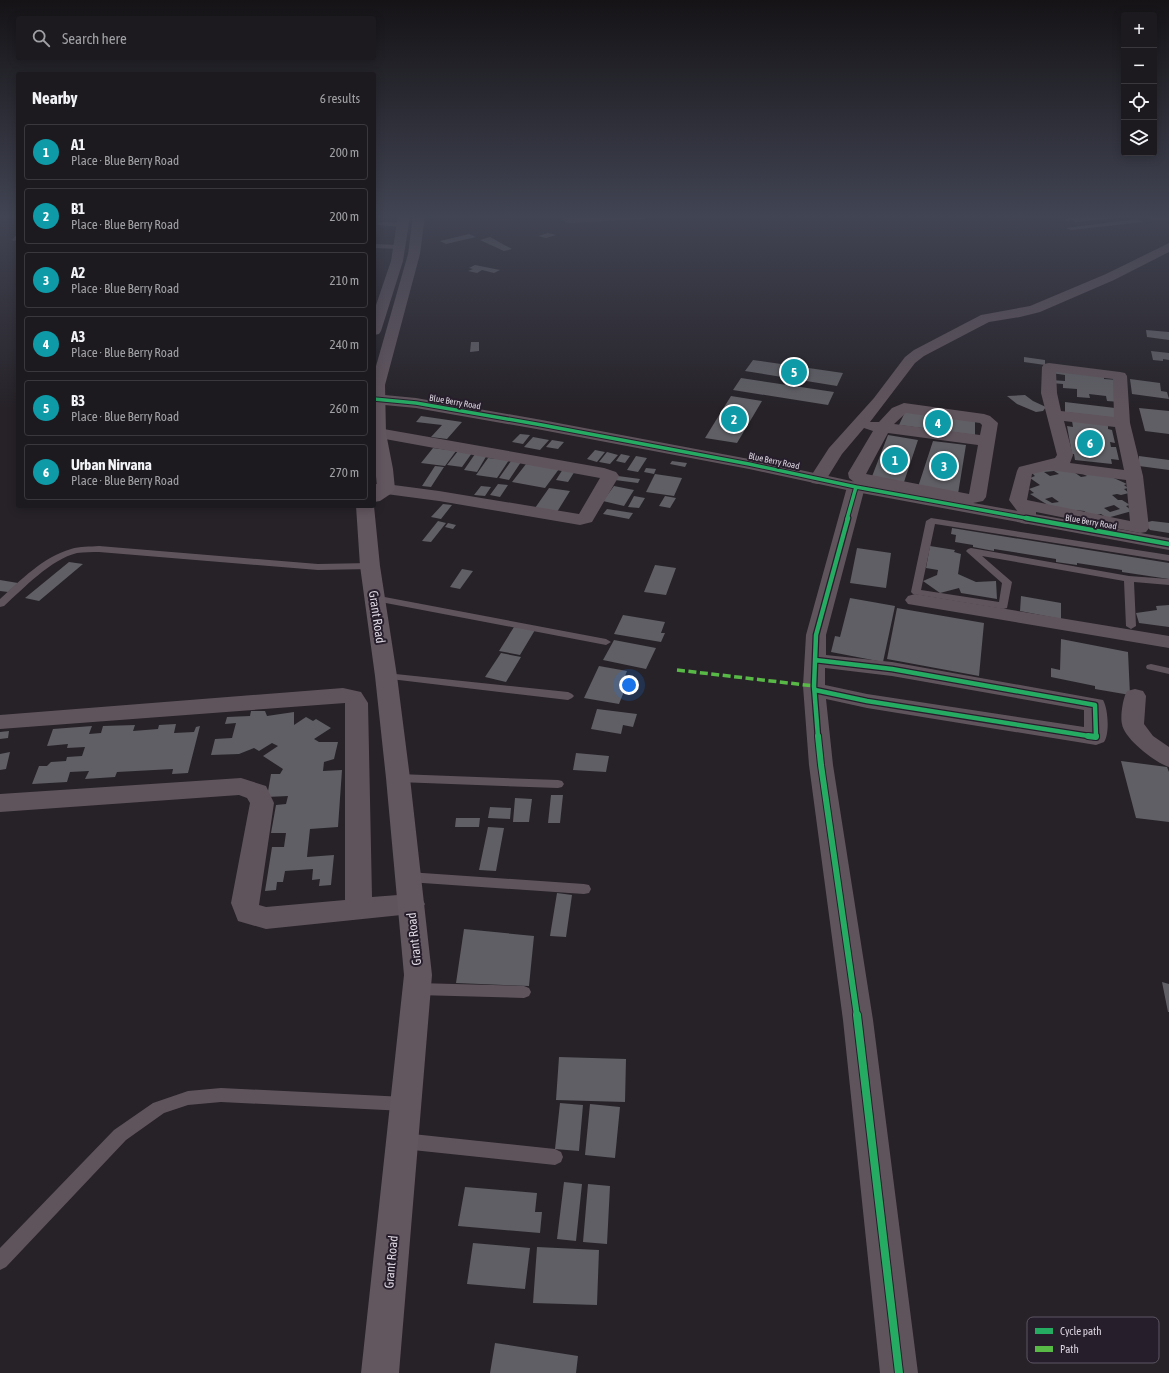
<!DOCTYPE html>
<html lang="en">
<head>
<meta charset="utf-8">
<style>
	:root { --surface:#1c1a1e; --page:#252327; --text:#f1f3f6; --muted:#a0a1a4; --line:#3a383c; --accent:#1a73e8 }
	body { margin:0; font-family:"Asap Condensed",sans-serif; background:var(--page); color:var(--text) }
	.controls { position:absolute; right:12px; top:12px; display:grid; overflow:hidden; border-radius:4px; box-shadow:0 2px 10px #0003 }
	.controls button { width:36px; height:36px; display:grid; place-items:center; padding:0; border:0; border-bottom:1px solid var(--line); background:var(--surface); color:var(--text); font:20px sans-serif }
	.you { position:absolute; left:629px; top:685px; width:14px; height:14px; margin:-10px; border:3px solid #fff; border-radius:50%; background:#1a73e8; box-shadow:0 0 0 6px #1a73e833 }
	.badge { display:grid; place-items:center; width:26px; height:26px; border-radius:50%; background:var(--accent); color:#fff; font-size:13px; font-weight:700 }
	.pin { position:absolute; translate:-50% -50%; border:2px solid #fff; box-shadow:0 1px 4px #0006 }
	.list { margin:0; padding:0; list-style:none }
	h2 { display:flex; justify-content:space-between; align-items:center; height:52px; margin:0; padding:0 16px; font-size:17px }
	h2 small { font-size:13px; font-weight:400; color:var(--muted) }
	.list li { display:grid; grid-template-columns:26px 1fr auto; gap:12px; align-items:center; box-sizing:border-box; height:56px; margin:0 8px 8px; padding:0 8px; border:1px solid var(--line); border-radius:4px }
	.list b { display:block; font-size:15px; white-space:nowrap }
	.list p { margin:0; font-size:13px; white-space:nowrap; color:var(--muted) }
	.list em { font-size:13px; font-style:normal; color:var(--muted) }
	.icon { flex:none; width:22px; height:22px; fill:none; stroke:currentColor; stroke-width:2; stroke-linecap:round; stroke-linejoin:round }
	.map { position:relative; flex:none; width:1169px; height:1373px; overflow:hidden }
	.search { position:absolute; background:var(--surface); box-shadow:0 2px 10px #0003; left:16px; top:16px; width:360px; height:44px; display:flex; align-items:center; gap:10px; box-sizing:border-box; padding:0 14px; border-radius:4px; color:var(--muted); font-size:15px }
	.panel { position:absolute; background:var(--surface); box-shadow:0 2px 10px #0003; left:16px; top:72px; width:360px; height:436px; border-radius:4px }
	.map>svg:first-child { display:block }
	.building { fill:#605f65; fill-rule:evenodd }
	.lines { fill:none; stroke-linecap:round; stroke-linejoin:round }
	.service { fill:#60545c; fill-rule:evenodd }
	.minor { fill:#60545c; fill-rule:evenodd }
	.tertiary { fill:#60545c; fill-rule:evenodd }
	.secondary { fill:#62565f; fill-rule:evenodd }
	.quiet { stroke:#58b947; stroke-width:3.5; stroke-dasharray:8 3.5; stroke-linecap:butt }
	.cycleway-far3-casing { stroke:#271e2c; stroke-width:5.5 }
	.cycleway-far2-casing { stroke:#271e2c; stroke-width:7 }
	.cycleway-far1-casing { stroke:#271e2c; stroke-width:8 }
	.cycleway-casing { stroke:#271e2c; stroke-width:10 }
	.cycleway-far3 { stroke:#26ab63; stroke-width:3.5 }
	.cycleway-far2 { stroke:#26ab63; stroke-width:4.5 }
	.cycleway-far1 { stroke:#26ab63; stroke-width:6 }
	.cycleway { stroke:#26ab63; stroke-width:8 }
	.labels { text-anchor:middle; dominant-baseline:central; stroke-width:4; stroke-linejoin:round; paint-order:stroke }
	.far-street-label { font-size:9px; fill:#dcd6e0; stroke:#271e2c }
	.near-street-label { font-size:13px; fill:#dcd6e0; stroke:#271e2c }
	.key { fill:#271e2c; stroke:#5d5562; stroke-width:1 }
	.key-label { font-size:11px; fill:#dcd6e0 }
</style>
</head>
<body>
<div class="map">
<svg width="1169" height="1373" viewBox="0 0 1169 1373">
	<rect width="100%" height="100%" fill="#262228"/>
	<path class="building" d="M1090,216H1131V217L1075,222L1073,220L1066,221L1063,219Z
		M1137,219L1143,222L1071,230L1066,228Z
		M548,233L556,235L546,238L538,236Z
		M469,234L476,237L446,244L440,241Z
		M490,237L512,249L504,251L480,240Z
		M475,265L500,270L494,273L482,270L477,273L468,271L473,269L469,268Z
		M1146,330L1169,332V340L1147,337Z
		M471,342H479V351L470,352Z
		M1151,351L1169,353V360L1163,359V361L1153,360Z
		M1024,357L1045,360V365L1024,362Z
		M753,360L843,373L837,386L745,371Z
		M1051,368L1104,374V379L1118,380L1120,402L1107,401L1106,396L1089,394L1090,398L1077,397V389L1063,388V384L1051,383V380L1065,381V375L1051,373Z
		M741,378L834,392L828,405L733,390Z
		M1130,379L1160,383L1161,391L1167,392L1169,399L1132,394Z
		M1025,395L1033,401L1046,407L1043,411L1036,412L1017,404L1007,396Z
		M731,396L762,401L737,443L705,438Z
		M1065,402L1115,408L1116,418L1065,412Z
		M1139,408L1169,411V434L1145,431Z
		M905,412L975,421V435L899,425Z
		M421,416L462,422L447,439L431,437L442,425L416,422Z
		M1072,421L1108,425V429L1112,430L1115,443L1110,442L1111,447H1116L1119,460L1111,459L1112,464L1075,460L1074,454H1072L1067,426L1073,427Z
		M520,434L530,435L523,444L512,442Z
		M888,435L918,440L903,485L871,479Z
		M533,437L549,440L540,450L524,447Z
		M552,440L564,442L558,449L546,447Z
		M933,441L966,445L958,494L918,487Z
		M433,448L456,451L445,466L421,463Z
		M595,450L605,452L597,462L587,459Z
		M458,451L472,453L462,467L447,465Z
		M607,452L618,455L610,464L599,462Z
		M475,454L487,455L477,472L464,470Z
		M621,454L630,456L625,463L616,461Z
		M636,456L647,458L638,472L627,470Z
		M1139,456L1169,460V470L1139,466Z
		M488,458L509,460L497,478L476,475Z
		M511,461L521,462L509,480L499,478Z
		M672,461L687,463L685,467L670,464Z
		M526,464L559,469L545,488L512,482Z
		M435,466L444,467L431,487L422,486Z
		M1058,466L1068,468L1081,477L1087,476L1083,474H1105L1127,484L1124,485L1128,488L1124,489L1129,493L1121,495L1117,494L1112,495L1118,500H1122L1130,505L1126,506L1132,511L1107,518L1101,514L1092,516L1084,511L1075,510L1066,512L1056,510L1030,494L1034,493L1029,489L1040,485L1030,478L1035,476L1032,473ZM1054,471L1059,474L1050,476L1044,472ZM1052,497L1059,502L1052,503L1045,499ZM1114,505L1120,509L1110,512L1104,508Z
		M646,468L656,469L654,474L644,472Z
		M563,469L575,471L568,482L556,480Z
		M655,474L682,478L674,496L646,492Z
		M618,476L640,479L638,483L615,480Z
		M498,484L508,485L500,497L490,495Z
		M481,486L491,487L485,496L474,495Z
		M614,486L634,490L624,506L603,501Z
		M549,488L570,491L557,512L535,508Z
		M634,496L645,498L639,508L628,507Z
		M665,496L676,498L670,508L659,506Z
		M443,504L452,505L441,519L431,517Z
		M607,509L633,513L629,519L603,514Z
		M438,521L446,523L431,542L422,541Z
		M1152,521L1169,523V533L1150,530L1144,523Z
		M448,523L456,525L453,529L445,527Z
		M952,528L1169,563V579L1122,572V570L1077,563V565L1056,562V559L994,549V551L973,547V545L955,542L956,535L951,534Z
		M930,546L955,550L954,552L961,554L958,574L976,582L996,581L997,599L961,593L959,588L940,593L923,581L937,575L938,570L926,568Z
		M857,548L891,553L886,588L850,583Z
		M69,562L83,564L39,601L25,598Z
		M655,565L676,568L666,595L644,592Z
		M462,569L473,571L460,589L450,587Z
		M0,580L18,583L8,592L0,591Z
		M1021,596L1061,603V619L1020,611Z
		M850,598L895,606L883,662L831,652L835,636L840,637Z
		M1169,605V627L1139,623L1136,613L1157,610L1156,606Z
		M897,608L984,623L979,676L887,659Z
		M623,615L665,622L661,633H665L661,642L614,634Z
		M514,627L535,630L520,655L499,651Z
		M1061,639L1128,652L1130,695L1095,689V686L1051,677V668L1060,670Z
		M614,640L656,648L646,669L603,660Z
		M501,653L521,657L506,682L485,677Z
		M599,666L627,671L620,688L625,689L619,704L584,698Z
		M597,709L637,714L633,727L623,725L621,734L591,729Z
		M251,711H265L267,716L294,712V725L306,717L313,721L316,719L331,728L314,739L319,742H338L334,759L324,762L323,771L342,770L338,827L310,829L307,857L334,855L331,885L319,886L320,879L312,880L313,869L285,871L283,882H277L276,890L265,891L272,847H284L286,833H271L276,805L286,804L288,796L267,797L271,774H280L283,769L263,756L278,746L272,743L259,751L254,748L239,754L211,755L215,739L232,738L236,723L225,724L227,717L250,716Z
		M176,724L174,733L194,732L196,727L200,726L188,773L172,774L173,769L117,772L115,777L85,779L89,771L70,772L67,782L32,784L39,766H47L51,762L66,761L67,757L82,756L85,747L67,748L68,744L47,746L53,729L92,726L89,734L101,733L103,726L135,725L133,731L158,729L159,725Z
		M9,731L8,738L0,739V732Z
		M10,752L6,769L0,770V754Z
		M576,753L609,756L606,772L573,770Z
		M1121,761L1167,767L1169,772V822L1136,818Z
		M551,795H563L560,823H548Z
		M515,798L532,799L529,822H513Z
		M490,807L511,808L510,819L488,818Z
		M456,818H480L479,827H455Z
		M488,827L504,828L496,871L479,870Z
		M557,893L572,895L566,937L550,936Z
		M464,929L534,936L529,986L456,983Z
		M1162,982L1169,984V1012H1168Z
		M559,1057L626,1059L625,1102L556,1100Z
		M560,1103L583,1105L579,1151L555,1149Z
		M590,1104L620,1107L615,1158L585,1155Z
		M564,1182L582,1184L576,1241L557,1239Z
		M588,1184L610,1186L607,1244L583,1242Z
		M465,1187L537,1193L535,1212H542L540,1233L458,1226Z
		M473,1243L530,1248L525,1289L467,1284Z
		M537,1247L599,1250L597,1305L533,1303Z
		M495,1343L578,1356L576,1373H490Z"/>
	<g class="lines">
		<path class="service" d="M1147,216H1169V220H1152Z
			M380,222L403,223L406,225L403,227L378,225L377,224Z
			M18,233V240L13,241L12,240Z
			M374,244L399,245L402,247L399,249L374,248Z
			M931,518L1169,555V561L935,524L921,590L999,602L1002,583L968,553L966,551L968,549L971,548L1129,576L1169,579V585L1134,582L1136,626L1131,629L1126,626L1124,581L982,556L1012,582L1007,608L1003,609L913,594L911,592L926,521Z
			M99,546L318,564L370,563L375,566L370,569L318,570L99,552C92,552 84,552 77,553C51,559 23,589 4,606L0,607V599C21,580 43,557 71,549C80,546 90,547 99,546Z
			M374,595L606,639L611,642L606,645L370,600L369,598Z
			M1151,664L1169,668V674L1147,669L1146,667L1147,665Z
			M386,673L568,692L572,694L574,696L572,698L568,700L382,678L381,676L382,674Z
			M398,774L558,780L562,781L564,784L562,787L558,788L398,782L394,781L392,778L394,775Z
			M408,872L584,884L589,885L591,889L589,893L584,894L408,882L403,881L401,877L403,873Z
			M417,983L524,986L529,988L531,992L529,996L524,998L417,995L412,993L410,989L412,985Z
			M221,1088L405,1097L411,1099L413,1104L411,1109L405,1111L221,1102L188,1105L164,1113L126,1140L6,1267L0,1270V1248L114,1130L153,1103L188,1091Z
			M403,1133L555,1149L561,1152L563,1157L561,1162L555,1165L403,1149L397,1146L395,1141L397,1136Z"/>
		<path class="minor" d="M562,216H651L645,219L569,223L565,222Z
			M1169,243V252L1114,280L1040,312L1020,317L989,322L924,356L915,363L870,422H879L892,408L904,403L984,414L990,416L998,423L986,497L983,501L968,504L863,484L865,487L826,635V655L892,662L1103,700C1108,708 1110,734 1104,742L1096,745L867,708L826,699L833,765L873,1020L918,1373H880L843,1020L809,765L803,686L806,635L847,487L850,483L854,482L849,478L848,473L873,431L864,428L842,454L824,483L818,484L812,483L809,479L829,448L874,398L905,357L914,350L981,315L1030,306L1106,274ZM906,413L980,423L982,425L980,435L894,424ZM888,433L978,445L969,494L866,474ZM825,668L892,676L1084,710V727L867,694L825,685Z
			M1049,363L1120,372L1125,373L1127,376L1130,423L1143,476L1149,528L1146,532L1140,533L1036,512V519L1033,523L1027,524L1021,523L1018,519V512L1009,500L1017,471L1019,467L1055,458L1057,455L1041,393L1042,367L1044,364ZM1056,372L1113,379L1114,417L1061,411L1057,393ZM1064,421L1115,427L1124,470L1070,463L1073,455ZM1049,470L1126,480L1130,521L1027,500L1032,474Z
			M378,428L604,468L616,472L619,476L592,522L580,525L439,501L386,494H374V484H386L439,491L579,514L600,478L374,437V429Z
			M915,594L1169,636V648L908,604L905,600L908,596Z
			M343,688L361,692L368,703L372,897L411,894L421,897L425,904L421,911L411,914L266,929L238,921L231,903L250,803L247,798L239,795L0,812V794L241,778L266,786L274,803L259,905L266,907L345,900V703L0,729V715Z
			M1135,689L1143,691L1146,696L1144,724L1153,736L1169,747V767C1156,763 1124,739 1122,724C1120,717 1123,697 1127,691Z"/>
		<path class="tertiary" d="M374,394L416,398L542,420L749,459L856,482L1169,538V550L856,492L749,469L542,430L416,408L374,404Z"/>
		<path class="secondary" d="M398,216H410L403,261L381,331L379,334L374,335V311L391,261Z
			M413,216H425L420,254L385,385L386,433L393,469L395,489L392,493L380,501L374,502V489L377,487L374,455V373L408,254Z
			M356,506H374L380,566L397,676L410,778L432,975L399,1373H361L404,975L386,778L375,676L360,566Z"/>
		<path class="quiet" d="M677,670L814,686"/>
		<defs>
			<path id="cycleway-far3" d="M374,399L416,403L542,425L749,464L856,487L1031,519
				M847,519L856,487"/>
			<path id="cycleway-far2" d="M1026,518L1169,544
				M815,660L892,669L1095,705L1096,737
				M815,690L867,701L1095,737
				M818,737L814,686L816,635L848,518"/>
			<path id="cycleway-far1" d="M818,736L821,765L857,1016
				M1088,736L1096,737V736"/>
			<path id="cycleway" d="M857,1015L899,1373"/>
		</defs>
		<use href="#cycleway-far3" class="cycleway-far3-casing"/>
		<use href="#cycleway-far2" class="cycleway-far2-casing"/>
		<use href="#cycleway-far1" class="cycleway-far1-casing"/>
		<use href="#cycleway" class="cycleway-casing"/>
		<use href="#cycleway-far3" class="cycleway-far3"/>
		<use href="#cycleway-far2" class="cycleway-far2"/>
		<use href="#cycleway-far1" class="cycleway-far1"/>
		<use href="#cycleway" class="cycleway"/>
	</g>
	<linearGradient id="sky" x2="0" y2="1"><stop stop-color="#151316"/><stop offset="0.53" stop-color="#414453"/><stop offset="1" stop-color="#414453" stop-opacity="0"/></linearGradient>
	<rect width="1169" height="408" fill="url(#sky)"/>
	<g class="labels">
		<g class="far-street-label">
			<text transform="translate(455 402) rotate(10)">Blue Berry Road</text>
			<text transform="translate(774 461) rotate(12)">Blue Berry Road</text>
			<text transform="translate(1091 522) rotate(10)">Blue Berry Road</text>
		</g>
		<g class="near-street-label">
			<text transform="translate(377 617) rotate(82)">Grant Road</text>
			<text transform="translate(414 939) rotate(-96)">Grant Road</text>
			<text transform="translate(391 1262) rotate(-85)">Grant Road</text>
		</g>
	</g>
	<rect x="1027" y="1317" width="132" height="46" rx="6" class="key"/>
	<rect x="1035" y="1328" width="18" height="6" fill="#26ab63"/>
	<rect x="1035" y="1346" width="18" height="6" fill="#58b947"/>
	<g class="key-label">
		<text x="1060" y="1335">Cycle path</text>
		<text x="1060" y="1353">Path</text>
	</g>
</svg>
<div class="controls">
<button>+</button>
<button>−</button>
<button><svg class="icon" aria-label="locate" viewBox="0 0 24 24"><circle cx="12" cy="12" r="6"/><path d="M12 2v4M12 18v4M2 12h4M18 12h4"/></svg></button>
<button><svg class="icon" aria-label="layers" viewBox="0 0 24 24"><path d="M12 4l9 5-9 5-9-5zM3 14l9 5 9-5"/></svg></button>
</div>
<div class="you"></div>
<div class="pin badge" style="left:895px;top:460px;background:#0f9aa8">1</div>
<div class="pin badge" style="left:734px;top:419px;background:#0f9aa8">2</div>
<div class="pin badge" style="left:944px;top:466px;background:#0f9aa8">3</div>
<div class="pin badge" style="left:938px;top:423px;background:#0f9aa8">4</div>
<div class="pin badge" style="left:794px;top:372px;background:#0f9aa8">5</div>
<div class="pin badge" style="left:1090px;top:443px;background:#0f9aa8">6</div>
<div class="search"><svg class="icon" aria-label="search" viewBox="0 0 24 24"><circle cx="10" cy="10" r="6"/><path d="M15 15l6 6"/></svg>Search here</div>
<section class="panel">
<h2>Nearby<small>6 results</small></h2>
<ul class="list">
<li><span class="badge" style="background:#0f9aa8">1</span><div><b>A1</b><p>Place · Blue Berry Road</p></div><em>200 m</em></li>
<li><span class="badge" style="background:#0f9aa8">2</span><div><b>B1</b><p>Place · Blue Berry Road</p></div><em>200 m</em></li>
<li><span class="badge" style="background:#0f9aa8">3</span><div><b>A2</b><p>Place · Blue Berry Road</p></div><em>210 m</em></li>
<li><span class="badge" style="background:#0f9aa8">4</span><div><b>A3</b><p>Place · Blue Berry Road</p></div><em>240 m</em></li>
<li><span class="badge" style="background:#0f9aa8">5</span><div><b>B3</b><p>Place · Blue Berry Road</p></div><em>260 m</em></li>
<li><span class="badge" style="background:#0f9aa8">6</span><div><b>Urban Nirvana</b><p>Place · Blue Berry Road</p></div><em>270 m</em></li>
</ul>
</section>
</div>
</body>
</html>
